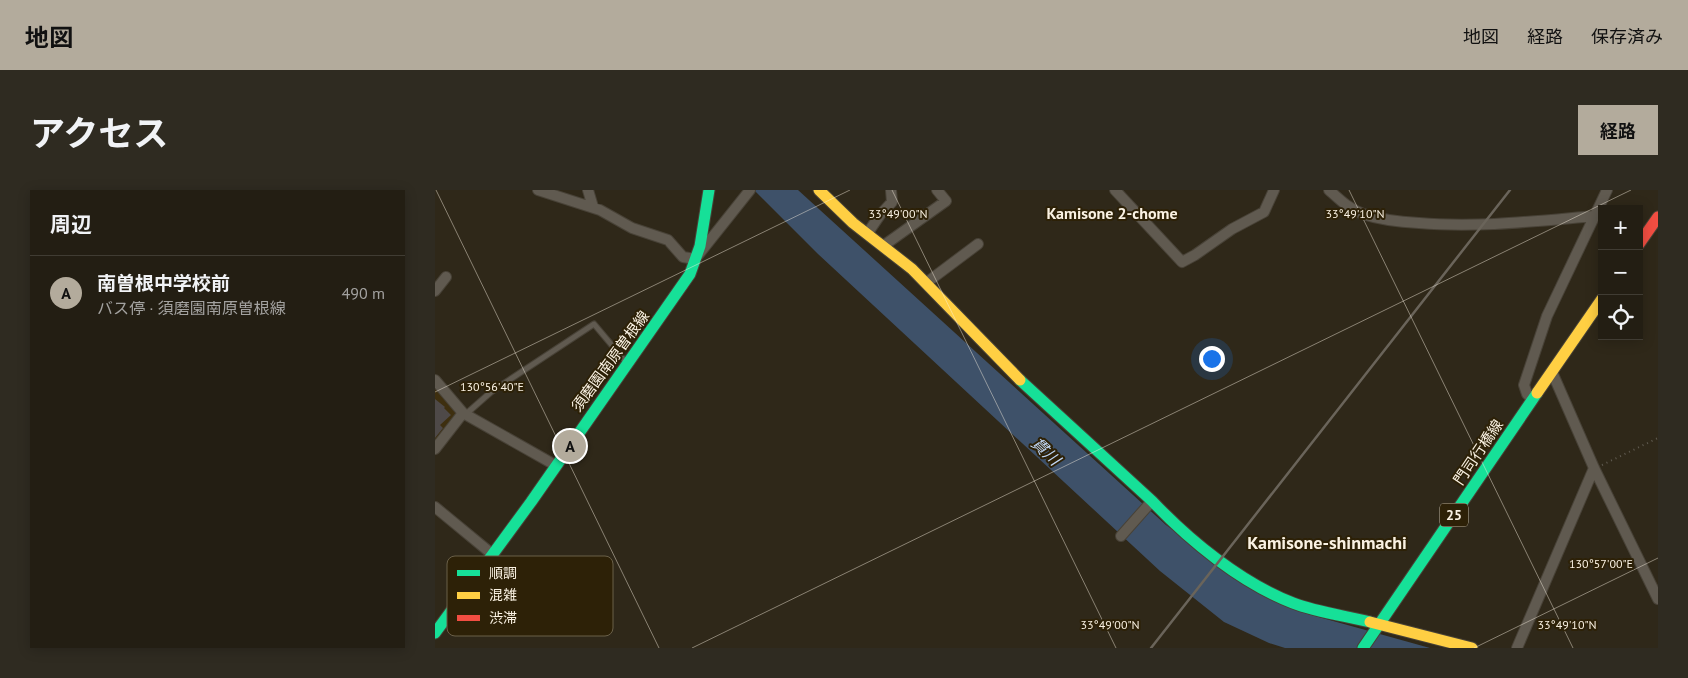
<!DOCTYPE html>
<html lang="ja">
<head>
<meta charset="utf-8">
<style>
	:root { --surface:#231e13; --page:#2f2b21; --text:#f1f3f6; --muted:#a3a2a0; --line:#403c33; --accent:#b3ab9c }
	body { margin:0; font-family:"PT Sans","Noto Sans JP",sans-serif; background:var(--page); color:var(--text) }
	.controls { position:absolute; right:15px; top:15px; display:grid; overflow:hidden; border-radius:0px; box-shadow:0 2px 12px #0003 }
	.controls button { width:45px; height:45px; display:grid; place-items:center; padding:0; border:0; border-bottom:1px solid var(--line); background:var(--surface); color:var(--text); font:25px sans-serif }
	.you { position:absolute; left:776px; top:168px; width:18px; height:18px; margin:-12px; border:4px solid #fff; border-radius:50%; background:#1a73e8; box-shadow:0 0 0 8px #1a73e833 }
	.badge { display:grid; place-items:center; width:32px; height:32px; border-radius:50%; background:var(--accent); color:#111; font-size:16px; font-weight:700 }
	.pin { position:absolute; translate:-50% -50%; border:2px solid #fff; box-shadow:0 1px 5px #0006 }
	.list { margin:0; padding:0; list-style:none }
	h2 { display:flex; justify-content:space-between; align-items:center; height:65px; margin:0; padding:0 20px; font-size:21px }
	h2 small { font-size:16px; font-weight:400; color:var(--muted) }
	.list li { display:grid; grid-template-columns:32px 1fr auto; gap:15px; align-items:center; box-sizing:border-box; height:75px; padding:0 20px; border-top:1px solid var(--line) }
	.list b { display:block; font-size:19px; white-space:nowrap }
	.list p { margin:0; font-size:16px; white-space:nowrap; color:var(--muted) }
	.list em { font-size:16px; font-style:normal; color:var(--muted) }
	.icon { flex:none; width:28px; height:28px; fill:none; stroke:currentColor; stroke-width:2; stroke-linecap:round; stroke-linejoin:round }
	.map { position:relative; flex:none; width:1223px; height:458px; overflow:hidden; border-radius:0px }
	header { display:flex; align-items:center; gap:30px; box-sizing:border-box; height:70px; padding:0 25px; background:var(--accent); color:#111 }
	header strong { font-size:24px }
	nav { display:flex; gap:28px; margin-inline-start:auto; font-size:18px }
	.intro { display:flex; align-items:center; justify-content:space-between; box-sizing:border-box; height:120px; padding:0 30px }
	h1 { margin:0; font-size:35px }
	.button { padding:12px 22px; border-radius:0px; background:var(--accent); color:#111; font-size:18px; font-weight:700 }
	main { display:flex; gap:30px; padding:0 30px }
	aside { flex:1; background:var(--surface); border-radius:0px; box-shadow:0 2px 12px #0003 }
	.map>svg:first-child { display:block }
	.built { fill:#3e2f0f }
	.water { fill:#3e5169 }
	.building { fill:#4e4948 }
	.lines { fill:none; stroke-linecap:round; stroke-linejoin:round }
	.lane-casing { stroke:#484237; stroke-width:7 }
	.street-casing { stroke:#484237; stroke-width:12 }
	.fast-casing { stroke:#484237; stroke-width:13 }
	.slow-casing { stroke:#484237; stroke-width:13 }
	.jam-casing { stroke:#484237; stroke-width:13 }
	.path { stroke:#605b51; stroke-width:2; stroke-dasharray:1 4; stroke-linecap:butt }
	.lane { stroke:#605a50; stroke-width:5 }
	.street { stroke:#605a50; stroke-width:10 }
	.fast { stroke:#16e098; stroke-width:11 }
	.slow { stroke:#ffcf43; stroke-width:11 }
	.jam { stroke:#f24e42; stroke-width:11 }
	.rail { stroke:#6a645a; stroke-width:2.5 }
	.ticks { fill:none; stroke:#faf2e3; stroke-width:1; stroke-opacity:0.45 }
	.labels { text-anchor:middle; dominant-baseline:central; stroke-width:4; stroke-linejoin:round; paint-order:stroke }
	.shield { fill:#2d2107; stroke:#bcb3a1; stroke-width:1 }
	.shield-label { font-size:14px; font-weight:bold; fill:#faf2e3 }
	.street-label { font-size:15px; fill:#faf2e3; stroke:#2d2107 }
	.neighbourhood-label { font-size:16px; font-weight:bold; fill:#faf2e3; stroke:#2d2107 }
	.water-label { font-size:16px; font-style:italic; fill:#c0d7f6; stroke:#2d2107 }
	.quarter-label { font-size:18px; font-weight:bold; fill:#faf2e3; stroke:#2d2107 }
	.key { fill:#2d2107; stroke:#6a6049; stroke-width:1 }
	.key-label { font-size:14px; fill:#faf2e3 }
	.ticks-label { font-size:12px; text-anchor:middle; fill:#faf2e3; stroke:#2d2107; stroke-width:4; stroke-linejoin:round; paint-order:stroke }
</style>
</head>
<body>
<header>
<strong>地図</strong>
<nav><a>地図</a><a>経路</a><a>保存済み</a></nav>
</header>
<div class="intro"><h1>アクセス</h1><a class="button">経路</a></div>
<main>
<aside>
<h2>周辺<small></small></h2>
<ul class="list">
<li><span class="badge">A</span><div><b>南曽根中学校前</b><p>バス停 · 須磨園南原曽根線</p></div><em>490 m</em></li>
</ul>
</aside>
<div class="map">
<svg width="1223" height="458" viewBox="0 0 1223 458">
	<rect width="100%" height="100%" fill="#2f2819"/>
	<path class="built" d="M0,198L23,224L0,255Z"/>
	<path class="water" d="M319,0H363L731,335L840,411L873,424L995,458H850L834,453L789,432L725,381L383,64Z"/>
	<path class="building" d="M0,209L10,217L9,218L16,225L5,235L8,238L0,248Z"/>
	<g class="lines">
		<defs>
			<path id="lane" d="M31,224L56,202L159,134L191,172"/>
			<path id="street" d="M103,0L165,20L197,38L233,50L248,67L260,69L315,0
				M153,0L158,17
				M680,0L747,72L760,65L797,39L829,22L839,0
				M894,0C904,9 914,19 928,24C946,30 965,32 984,33C1042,38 1101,31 1159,26
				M432,44L445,25L457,12L456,0
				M448,56L511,11L502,0
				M491,93L543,54
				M0,101L11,87
				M1117,182L1159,278L1223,409
				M0,190L28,223L120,275
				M1097,209L1092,204L1089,195L1112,126L1172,0
				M0,259L28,223
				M0,317L57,364
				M686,346L717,311
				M1082,458L1159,278"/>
			<path id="fast" d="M585,190L717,311C755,351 806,393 858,413C881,422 911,426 935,432
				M0,443L96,312L255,84L265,56L274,0
				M928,458L1102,203"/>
			<path id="slow" d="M384,0L418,33L477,79L585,190
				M1102,203L1167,109
				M935,432L1037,458"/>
			<path id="jam" d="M1204,54L1223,27"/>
		</defs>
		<use href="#lane" class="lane-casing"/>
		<use href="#street" class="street-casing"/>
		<use href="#fast" class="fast-casing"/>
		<use href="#slow" class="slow-casing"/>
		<use href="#jam" class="jam-casing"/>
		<path class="path" d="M1167,275L1223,248"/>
		<use href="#lane" class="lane"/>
		<use href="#street" class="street"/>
		<use href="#fast" class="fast"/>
		<use href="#slow" class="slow"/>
		<use href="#jam" class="jam"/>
		<path class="rail" d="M716,458L1075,0"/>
	</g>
	<path class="ticks" d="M1,0L224,458M457,0L681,458M914,0L1138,458M0,202L415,0M257,458L1196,0M1039,458L1223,368"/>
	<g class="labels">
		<rect class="shield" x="1005" y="313.5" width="28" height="23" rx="4"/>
		<g class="shield-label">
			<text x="1019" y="325">25</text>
		</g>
		<g class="street-label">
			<text transform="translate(175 171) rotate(-54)">須磨園南原曽根線</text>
			<text transform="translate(1043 262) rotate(-56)">門司行橋線</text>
		</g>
		<g class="neighbourhood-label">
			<text x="677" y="23">Kamisone 2-chome</text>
		</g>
		<g class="water-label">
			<text transform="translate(611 261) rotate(43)">貫川</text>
		</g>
		<g class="quarter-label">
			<text x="892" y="352">Kamisone-shinmachi</text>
		</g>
	</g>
	<rect x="12" y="366" width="166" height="80" rx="8" class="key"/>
	<rect x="22" y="380" width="23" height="6" fill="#16e098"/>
	<rect x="22" y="402" width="23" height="7" fill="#ffcf43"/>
	<rect x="22" y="425" width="23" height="6" fill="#f24e42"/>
	<g class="key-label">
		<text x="54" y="388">順調</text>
		<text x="54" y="410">混雑</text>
		<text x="54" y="433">渋滞</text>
	</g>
	<g class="ticks-label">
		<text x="463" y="28">33°49'00"N</text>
		<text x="920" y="28">33°49'10"N</text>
		<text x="57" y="201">130°56'40"E</text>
		<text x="1166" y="378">130°57'00"E</text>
		<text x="675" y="439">33°49'00"N</text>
		<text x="1132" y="439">33°49'10"N</text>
	</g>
</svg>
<div class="controls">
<button>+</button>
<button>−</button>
<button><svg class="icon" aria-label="locate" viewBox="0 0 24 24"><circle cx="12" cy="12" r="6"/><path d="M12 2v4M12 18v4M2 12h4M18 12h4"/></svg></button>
</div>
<div class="you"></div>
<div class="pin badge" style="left:135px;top:256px">A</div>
</div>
</main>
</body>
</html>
